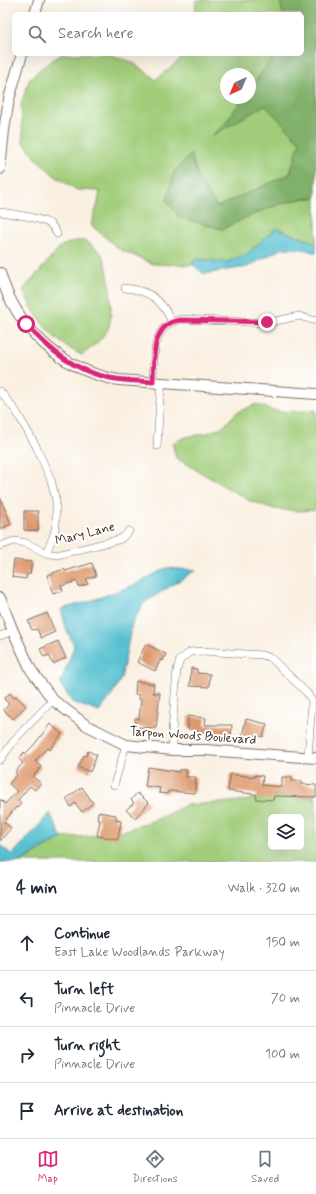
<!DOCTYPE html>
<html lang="en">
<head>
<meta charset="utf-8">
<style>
	:root { --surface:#fff; --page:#f6f6f7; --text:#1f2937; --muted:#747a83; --line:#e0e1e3; --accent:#db2777 }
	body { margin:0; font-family:Mynerve,sans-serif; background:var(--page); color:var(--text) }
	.controls { position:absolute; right:12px; bottom:12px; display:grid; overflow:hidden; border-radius:6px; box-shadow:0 4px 16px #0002 }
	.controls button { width:36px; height:36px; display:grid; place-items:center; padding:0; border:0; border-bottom:1px solid var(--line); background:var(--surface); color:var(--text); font:20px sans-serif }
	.compass { position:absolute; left:220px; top:68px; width:36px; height:36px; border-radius:50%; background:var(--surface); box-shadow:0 4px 16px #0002; rotate:224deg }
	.stop { position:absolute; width:12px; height:12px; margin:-9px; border:3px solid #db2777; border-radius:50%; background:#fff }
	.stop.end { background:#db2777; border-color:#fff; box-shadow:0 1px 4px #0008 }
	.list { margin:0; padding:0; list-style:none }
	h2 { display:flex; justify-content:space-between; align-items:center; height:52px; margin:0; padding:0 16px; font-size:17px }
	h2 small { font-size:13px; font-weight:400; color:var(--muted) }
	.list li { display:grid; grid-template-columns:26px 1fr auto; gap:12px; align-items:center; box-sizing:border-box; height:56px; padding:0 16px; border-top:1px solid var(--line) }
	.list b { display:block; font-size:15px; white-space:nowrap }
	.list p { margin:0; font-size:13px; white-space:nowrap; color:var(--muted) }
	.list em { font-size:13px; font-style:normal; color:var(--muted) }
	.icon { flex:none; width:22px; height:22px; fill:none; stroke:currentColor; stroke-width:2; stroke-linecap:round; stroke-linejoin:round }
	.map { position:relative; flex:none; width:316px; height:862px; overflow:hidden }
	.search { position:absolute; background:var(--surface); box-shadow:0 4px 16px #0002; left:12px; right:12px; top:12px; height:44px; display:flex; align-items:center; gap:10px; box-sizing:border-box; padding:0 14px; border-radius:6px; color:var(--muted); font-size:15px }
	.sheet { height:276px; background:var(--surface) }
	nav { display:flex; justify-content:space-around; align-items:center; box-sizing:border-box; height:56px; border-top:1px solid var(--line); background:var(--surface); font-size:11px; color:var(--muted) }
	nav a { display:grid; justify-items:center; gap:2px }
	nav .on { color:var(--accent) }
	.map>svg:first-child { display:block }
	.green { fill:#a1cd7a; stroke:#6e7c4c; fill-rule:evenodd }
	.forest { fill:#80b06a; stroke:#5e6d44 }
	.water { fill:#55c0d0; stroke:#487577 }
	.building { fill:#dd976a }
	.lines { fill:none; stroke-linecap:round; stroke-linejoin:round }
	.street-casing { stroke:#7e6f63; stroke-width:8 }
	.secondary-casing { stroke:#7e6f63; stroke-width:12 }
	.street { stroke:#fff; stroke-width:7 }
	.secondary { stroke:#fff; stroke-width:10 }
	.route { stroke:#db2777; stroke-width:5 }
	.labels { text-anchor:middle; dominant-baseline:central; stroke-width:4; stroke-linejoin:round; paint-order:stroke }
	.street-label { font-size:13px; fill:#3b2a1e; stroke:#fff }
</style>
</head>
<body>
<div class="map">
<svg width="316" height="862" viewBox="0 0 316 862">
	<rect width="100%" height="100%" fill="#fff"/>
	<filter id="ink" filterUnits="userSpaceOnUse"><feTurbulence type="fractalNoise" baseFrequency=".025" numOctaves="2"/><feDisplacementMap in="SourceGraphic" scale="8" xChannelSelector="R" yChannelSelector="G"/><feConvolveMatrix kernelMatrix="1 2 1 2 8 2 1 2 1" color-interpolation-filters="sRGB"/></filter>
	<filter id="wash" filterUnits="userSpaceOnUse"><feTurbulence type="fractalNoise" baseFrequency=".012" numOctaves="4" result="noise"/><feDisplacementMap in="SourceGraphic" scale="16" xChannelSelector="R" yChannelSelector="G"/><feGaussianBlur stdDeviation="0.9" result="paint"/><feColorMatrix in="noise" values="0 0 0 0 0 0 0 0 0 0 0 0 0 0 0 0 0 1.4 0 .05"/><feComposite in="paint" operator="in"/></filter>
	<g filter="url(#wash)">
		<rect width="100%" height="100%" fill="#faf0e2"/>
		<path class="green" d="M196,0H280L283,14H195Z
			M63,54H108L132,62L153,77L155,80L180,60L183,54H276L250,88V74H226V98H243L226,123L213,135L265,105L300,142L290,174L217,207L198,178L191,154L204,225L223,229C248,216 288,197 316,198V243L276,228L247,254L227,262L195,259L192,264L193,265L153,264L119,249L91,225L98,203L100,191L77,190L55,176L37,159L23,142L21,104L29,80L38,71L52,60Z
			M75,241H86C91,245 99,250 102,255C110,268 115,318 107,331C100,341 91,348 82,355C52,341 37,320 23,290L61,246Z
			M256,404L271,410L283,412L316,410V510L299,511L275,509L250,501L176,458L172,443L186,437L208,433L224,426L236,413Z
			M269,796L316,798V862H15L21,861L34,855L61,838L115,834L160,818L186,805L244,801ZM271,817H301V847H271Z"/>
		<path class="forest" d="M280,0H316V198C288,197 248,216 223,229L180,218L167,201L174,172L191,154L198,178L217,207L290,174L300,142L265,105L210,137L226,123L243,98H250V88L276,54H302V14H283Z"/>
		<path class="water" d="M276,228L316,243V253L303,249L283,248L247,267L204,274L192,264L195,259L227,262L247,254Z
			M166,568L196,570L144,603L132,623L121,679L110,698L99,712L72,702L60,684L74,646L66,628L61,609L90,601L134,585Z
			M50,813L62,838L21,861L15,862H0V844L12,855Z"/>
		<g id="blocks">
			<path class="building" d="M0,497L11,524L0,529Z
				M24,511H38V531L24,530Z
				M14,560L32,562L30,574H27L26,579L12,577Z
				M92,563L96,576L86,579L88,584L79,587L77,581L61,586L63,591L53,594L47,575L64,569L65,571Z
				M47,613L55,632L41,638L37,629L32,630L28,621Z
				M58,641L66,658L53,664L49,655L44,657L40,649Z
				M146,644L166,654L163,661L161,659L155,671L137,662Z
				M191,668L197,669V673L210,674L209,687L190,686Z
				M136,681L154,684L153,693H160L156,728L135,727V718L139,719L141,699H139V695L135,694Z
				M10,693L14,698L16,696L26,706L13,719L4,710L9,704L4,699Z
				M188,716L206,718L205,725H232L231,735L197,734V730L188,729Z
				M246,719L267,724L263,737L257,735L256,739L242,736Z
				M50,724L62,734L49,750L47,748L35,761L41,767L33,777L41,783L35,790L30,786L18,800L21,804L17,808L16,807L4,822L11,828L0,841V799L5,804L17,791L9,784L17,774L15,772L23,763L19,759L24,752L25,754L34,745Z
				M88,751L97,755L90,772L78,767L84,755L86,756Z
				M148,767L179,772V770H187L186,777H196L195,793L168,791V794L159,793L160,788L145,786Z
				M230,774L255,777V775L263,776L262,785L282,787V777H292V781H302V784L316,785V797L274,796L273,800L256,799L257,795L253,794L228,791Z
				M82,787L93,803L82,812L75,803L71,807L66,799Z
				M137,793L149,803L135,818L126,810L134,803L131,800Z
				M98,812L116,815V820L121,821L118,839L97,836L100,820H97Z"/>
		</g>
	</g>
	<g filter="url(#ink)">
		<use href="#blocks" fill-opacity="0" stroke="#7e6f63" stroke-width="1"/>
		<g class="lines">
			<defs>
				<path id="street" d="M0,212C13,214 39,217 50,224C54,227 55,230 57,234
					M125,288C151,291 161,299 172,322
					M153,382C154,363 151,332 172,322C175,321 178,320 181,319L267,323L299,316L316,321
					M0,391L16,411L36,446L51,480L56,501V525L53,537L46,553
					M157,446L161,383
					M0,546L14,541L26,543L46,553L57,555L121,539L129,531
					M0,636L13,631
					M173,750L172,731L177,670L180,660L190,652L203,651L262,655L271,658L307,693L312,701L308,757
					M0,760L16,738L53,700
					M114,785L126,745"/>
				<path id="secondary" d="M35,14L39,0
					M0,169L4,130L9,99L22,54
					M0,273C16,328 62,371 119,380L316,394
					M0,598L13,631L31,670L53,700L86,725L126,745L173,750H205L316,758"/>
			</defs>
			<use href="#street" class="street-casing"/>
			<use href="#secondary" class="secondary-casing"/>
			<use href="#street" class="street"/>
			<use href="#secondary" class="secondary"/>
		</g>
	</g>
	<g class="lines" filter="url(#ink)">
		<path class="route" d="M26,324C49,350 75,371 110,378C124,381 139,381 153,382C154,363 151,331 172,322C175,321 179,320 181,320L267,322"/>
	</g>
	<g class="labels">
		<g class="street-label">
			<text transform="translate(85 534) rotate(-14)">Mary Lane</text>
			<text transform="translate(193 736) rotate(4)">Tarpon Woods Boulevard</text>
		</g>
	</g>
</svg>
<div class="controls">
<button><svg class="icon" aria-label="layers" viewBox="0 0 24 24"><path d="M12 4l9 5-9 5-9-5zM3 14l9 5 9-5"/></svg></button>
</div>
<svg class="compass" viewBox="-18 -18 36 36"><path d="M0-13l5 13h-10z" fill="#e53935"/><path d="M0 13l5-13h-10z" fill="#747a83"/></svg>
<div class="stop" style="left:26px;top:324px"></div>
<div class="stop end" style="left:267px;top:322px"></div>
<div class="search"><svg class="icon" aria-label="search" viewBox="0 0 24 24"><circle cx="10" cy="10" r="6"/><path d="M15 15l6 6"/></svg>Search here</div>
</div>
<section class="sheet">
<h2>4 min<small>Walk · 320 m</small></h2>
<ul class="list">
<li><svg class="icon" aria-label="ahead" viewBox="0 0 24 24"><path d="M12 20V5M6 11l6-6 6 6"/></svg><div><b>Continue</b><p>East Lake Woodlands Parkway</p></div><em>150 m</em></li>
<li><svg class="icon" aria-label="left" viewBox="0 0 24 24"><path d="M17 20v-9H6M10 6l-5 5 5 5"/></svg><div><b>Turn left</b><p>Pinnacle Drive</p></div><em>70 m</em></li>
<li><svg class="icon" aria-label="right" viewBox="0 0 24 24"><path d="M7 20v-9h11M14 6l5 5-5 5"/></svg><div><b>Turn right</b><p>Pinnacle Drive</p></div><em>100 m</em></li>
<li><svg class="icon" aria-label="arrive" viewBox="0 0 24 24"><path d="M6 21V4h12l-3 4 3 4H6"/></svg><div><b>Arrive at destination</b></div></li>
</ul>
</section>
<nav>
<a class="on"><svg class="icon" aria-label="map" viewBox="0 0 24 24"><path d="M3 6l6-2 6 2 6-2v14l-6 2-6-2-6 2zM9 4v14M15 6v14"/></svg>Map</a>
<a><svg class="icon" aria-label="directions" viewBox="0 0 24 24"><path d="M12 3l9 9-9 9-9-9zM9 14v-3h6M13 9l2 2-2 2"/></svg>Directions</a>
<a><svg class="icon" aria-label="saved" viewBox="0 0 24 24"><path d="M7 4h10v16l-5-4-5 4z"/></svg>Saved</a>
</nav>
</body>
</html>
